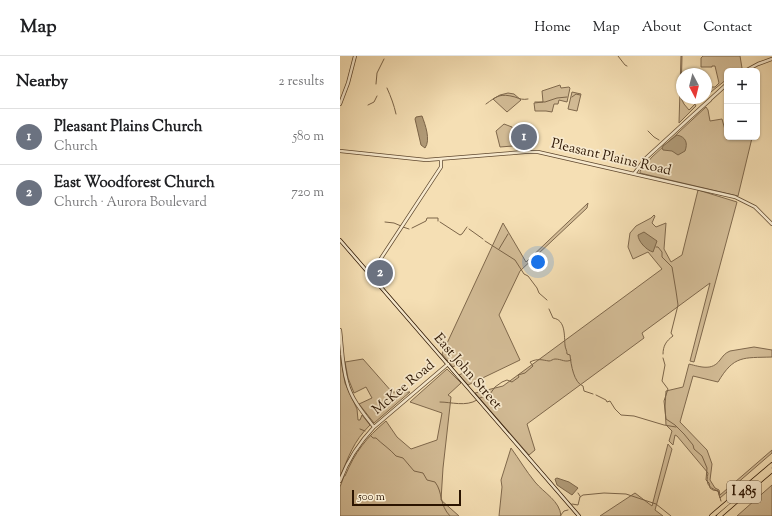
<!DOCTYPE html>
<html lang="en">
<head>
<meta charset="utf-8">
<style>
	:root { --surface:#fff; --page:#f6f6f6; --text:#202124; --muted:#757577; --line:#e0e0e0; --accent:#8f2418 }
	body { margin:0; font-family:"Sorts Mill Goudy",serif; background:var(--page); color:var(--text) }
	.controls { position:absolute; right:12px; top:12px; display:grid; overflow:hidden; border-radius:6px; box-shadow:0 1px 3px #0004 }
	.controls button { width:36px; height:36px; display:grid; place-items:center; padding:0; border:0; border-bottom:1px solid var(--line); background:var(--surface); color:var(--text); font:20px sans-serif }
	.compass { position:absolute; left:336px; top:12px; width:36px; height:36px; border-radius:50%; background:var(--surface); box-shadow:0 1px 3px #0004; rotate:173deg }
	.scale { position:absolute; left:12px; bottom:10px; width:109px; box-sizing:border-box; padding-left:4px; border:2px solid #2b1401; border-top:0; font-size:11px; line-height:14px; white-space:nowrap; color:#2b1401; -webkit-text-stroke:3px #f8eace; paint-order:stroke }
	.you { position:absolute; left:198px; top:206px; width:14px; height:14px; margin:-10px; border:3px solid #fff; border-radius:50%; background:#1a73e8; box-shadow:0 0 0 6px #1a73e833 }
	.badge { display:grid; place-items:center; width:26px; height:26px; border-radius:50%; background:var(--accent); color:#fff; font-size:13px; font-weight:700 }
	.pin { position:absolute; translate:-50% -50%; border:2px solid #fff; box-shadow:0 1px 4px #0006 }
	.list { margin:0; padding:0; list-style:none }
	h2 { display:flex; justify-content:space-between; align-items:center; height:52px; margin:0; padding:0 16px; font-size:17px }
	h2 small { font-size:13px; font-weight:400; color:var(--muted) }
	.list li { display:grid; grid-template-columns:26px 1fr auto; gap:12px; align-items:center; box-sizing:border-box; height:56px; padding:0 16px; border-top:1px solid var(--line) }
	.list b { display:block; font-size:15px; white-space:nowrap }
	.list p { margin:0; font-size:13px; white-space:nowrap; color:var(--muted) }
	.list em { font-size:13px; font-style:normal; color:var(--muted) }
	.map { position:relative; flex:none; width:432px; height:460px; overflow:hidden }
	header { display:flex; align-items:center; gap:24px; box-sizing:border-box; height:56px; padding:0 20px; background:var(--surface); border-bottom:1px solid var(--line) }
	header strong { font-size:19px }
	nav { display:flex; gap:22px; margin-inline-start:auto; font-size:14px }
	main { display:flex }
	aside { flex:1; background:var(--surface) }
	.map>svg:first-child { display:block }
	.green { fill:#d3bc96; stroke:#7f684c }
	.water { fill:#b09a77; stroke:#7b6448 }
	.lines { fill:none; stroke-linecap:round; stroke-linejoin:round }
	.stream { stroke:#7b6448; stroke-width:1 }
	.tertiary-casing { stroke:#5e472e; stroke-width:4 }
	.secondary-casing { stroke:#2b1401; stroke-width:4 }
	.motorway-casing { stroke:#2b1401; stroke-width:5.5 }
	.tertiary { stroke:#f8eace; stroke-width:2.5 }
	.secondary { stroke:#f8eace; stroke-width:2.5 }
	.motorway { stroke:#f5dfb4; stroke-width:4 }
	.labels { text-anchor:middle; dominant-baseline:central; stroke-width:3.5; stroke-linejoin:round; paint-order:stroke }
	.shield { fill:#f8eace; stroke:#68543e; stroke-width:1 }
	.shield-label { font-size:13px; font-weight:bold; fill:#2b1401 }
	.street-label { font-size:14px; fill:#2b1401; stroke:#f8eace }
</style>
</head>
<body>
<header>
<strong>Map</strong>
<nav><a>Home</a><a>Map</a><a>About</a><a>Contact</a></nav>
</header>
<main>
<aside>
<h2>Nearby<small>2 results</small></h2>
<ul class="list">
<li><span class="badge" style="background:#6b7280">1</span><div><b>Pleasant Plains Church</b><p>Church</p></div><em>580 m</em></li>
<li><span class="badge" style="background:#6b7280">2</span><div><b>East Woodforest Church</b><p>Church · Aurora Boulevard</p></div><em>720 m</em></li>
</ul>
</aside>
<div class="map">
<svg width="432" height="460" viewBox="0 0 432 460">
	<rect width="100%" height="100%" fill="#f5dfb4"/>
	<filter id="stains"><feTurbulence type="fractalNoise" baseFrequency=".005" numOctaves="4"/><feColorMatrix values="0 0 0 0 .2 0 0 0 0 .09 0 0 0 0 .02 0 0 0 .5 -.17"/></filter>
	<radialGradient id="worn" r=".72"><stop offset=".6" stop-color="#630" stop-opacity="0"/><stop offset="1" stop-color="#630" stop-opacity=".3"/></radialGradient>
	<path class="green" d="M341,0H342L341,42L344,48L349,54L355,48L356,50L339,67Z
		M363,0H400L402,12L398,15H387V23L366,40V31H375L379,27L375,10H372V11H361V2Z
		M220,29L221,32L229,31L230,32L227,46L219,44L218,48H214L212,56L206,55H195L194,47L203,46L202,35Z
		M232,36L241,38L237,55L228,53Z
		M168,37L174,38L181,44L167,56L153,43L160,39Z
		M366,51L368,54L370,65L382,63L387,81L412,82L398,140L300,117V115L312,101Z
		M164,68L172,71L175,78L176,85L173,87V90L160,91L156,75Z
		M358,134L397,146L354,306L350,305L370,227L302,277L304,282L187,368L195,394L189,399L135,337L163,330L322,213L308,196L293,203L288,191L290,177L296,170L311,162L314,159L315,160L312,167L316,171L326,167L324,193L331,206L342,199Z
		M248,147L247,152L180,215L159,259L180,304L128,329L119,319L129,314L122,305L113,311L102,298L163,167L186,206Z
		M414,291L432,294V301C403,302 394,299 378,326L353,320L340,366L367,394L372,408L370,424L375,432L379,434L380,439L432,394V397L380,442L378,435C367,431 366,427 368,417L337,380L335,379L333,389L329,385L332,375L326,369L325,351L326,335L343,331L349,308C361,311 372,315 380,304C383,300 385,297 390,295Z
		M0,299L5,327L17,353L18,364H20L22,359L30,369C13,386 9,400 0,421Z
		M23,303L52,336H70L34,367L19,348L32,342L26,331L14,337L8,322L5,306Z
		M107,313L121,327L108,339L111,341L103,412L101,444L119,460H0V431L4,420H5C15,396 26,382 46,365L57,381L71,393L97,384L102,357L70,346Z
		M328,388L332,393L315,454L323,460H260L295,437L312,450Z
		M171,392C179,403 186,415 195,426C204,437 220,445 221,460H159L162,431L161,424Z
		M432,429V460H397Z"/>
	<path class="water" d="M82,60C85,68 91,84 85,92L81,89L75,63L76,61Z
		M337,79C346,81 348,87 345,95L338,99L332,95L323,94L322,92L323,90Z
		M304,176L317,185L313,196C306,194 298,185 298,179Z
		M217,422L229,426L238,432L232,439L217,429L215,423Z"/>
	<g class="lines">
		<path class="stream" d="M278,0L285,9L287,10
			M36,28L37,17L44,3
			M47,32C51,41 54,49 56,58
			M232,41L236,38L240,39
			M195,46H205L217,42L227,41
			M146,48C157,40 160,37 175,41C180,43 183,44 188,43
			M28,49L34,46L37,40
			M308,75L314,81L319,84
			M45,166L54,167L61,170
			M100,166L120,179L122,178L127,171
			M63,171L69,173
			M72,172L86,165L87,162H98V165
			M129,173L143,183
			M145,185L175,204L184,218L188,220L197,232L199,237L207,244
			M316,191H318L322,196V201L332,211L336,235L338,249L331,277L333,280C326,285 323,290 323,298
			M159,193L168,178
			M209,253L213,262C226,264 224,280 225,289C225,292 227,294 227,298L230,299C231,309 234,327 243,330L244,335L253,338
			M323,302L325,309L322,325L328,333L324,345L326,363L335,369L344,378L353,389L354,393L362,400L367,412L366,424L369,427L370,432L373,434L378,435L381,445
			M256,339L266,344L267,346L270,345L275,353L281,359L294,360L324,369L336,371
			M140,342L150,338L155,331L162,326L167,324L172,326L179,321L178,319L185,317L193,310L190,306C198,302 202,304 209,305C211,305 213,303 215,303C222,303 225,307 231,304
			M100,346C111,346 126,351 137,344
			M20,373L25,375
			M30,379L33,382H36C42,388 50,393 56,400L63,402L74,415L83,417L87,424L95,426C103,436 99,449 110,460
			M238,437L240,440
			M240,441L243,439L264,437L286,438L316,448L331,460
			M232,448L238,449L240,441
			M220,460L224,455L228,454"/>
		<defs>
			<path id="tertiary" d="M405,15L418,8L432,3
				M370,44L353,59L387,28
				M0,48L8,27L15,0
				M0,95L86,104L185,96H198L395,141L415,151L432,168
				M294,118L305,103L353,59
				M30,219L101,111V103
				M0,274C2,291 2,309 7,326C11,343 24,358 34,371
				M0,425C8,403 19,387 34,371L108,308"/>
			<path id="secondary" d="M0,184L239,460"/>
			<path id="motorway" d="M372,460L432,409
				M379,460L432,414"/>
		</defs>
		<use href="#tertiary" class="tertiary-casing"/>
		<use href="#secondary" class="secondary-casing"/>
		<use href="#motorway" class="motorway-casing"/>
		<use href="#tertiary" class="tertiary"/>
		<use href="#secondary" class="secondary"/>
		<use href="#motorway" class="motorway"/>
	</g>
	<g class="labels">
		<rect class="shield" x="387" y="425" width="34" height="22" rx="3"/>
		<g class="shield-label">
			<text x="404" y="436">I 485</text>
		</g>
		<g class="street-label">
			<text transform="translate(271 102) rotate(13)">Pleasant Plains Road</text>
			<text transform="translate(127 316) rotate(49)">East John Street</text>
			<text transform="translate(64 332) rotate(-40)">McKee Road</text>
		</g>
	</g>
	<rect width="100%" height="100%" filter="url(#stains)"/>
	<rect width="100%" height="100%" fill="url(#worn)"/>
</svg>
<div class="controls">
<button>+</button>
<button>−</button>
</div>
<svg class="compass" viewBox="-18 -18 36 36"><path d="M0-13l5 13h-10z" fill="#e53935"/><path d="M0 13l5-13h-10z" fill="#757577"/></svg>
<div class="scale">500 m</div>
<div class="you"></div>
<div class="pin badge" style="left:184px;top:81px;background:#6b7280">1</div>
<div class="pin badge" style="left:40px;top:217px;background:#6b7280">2</div>
</div>
</main>
</body>
</html>
